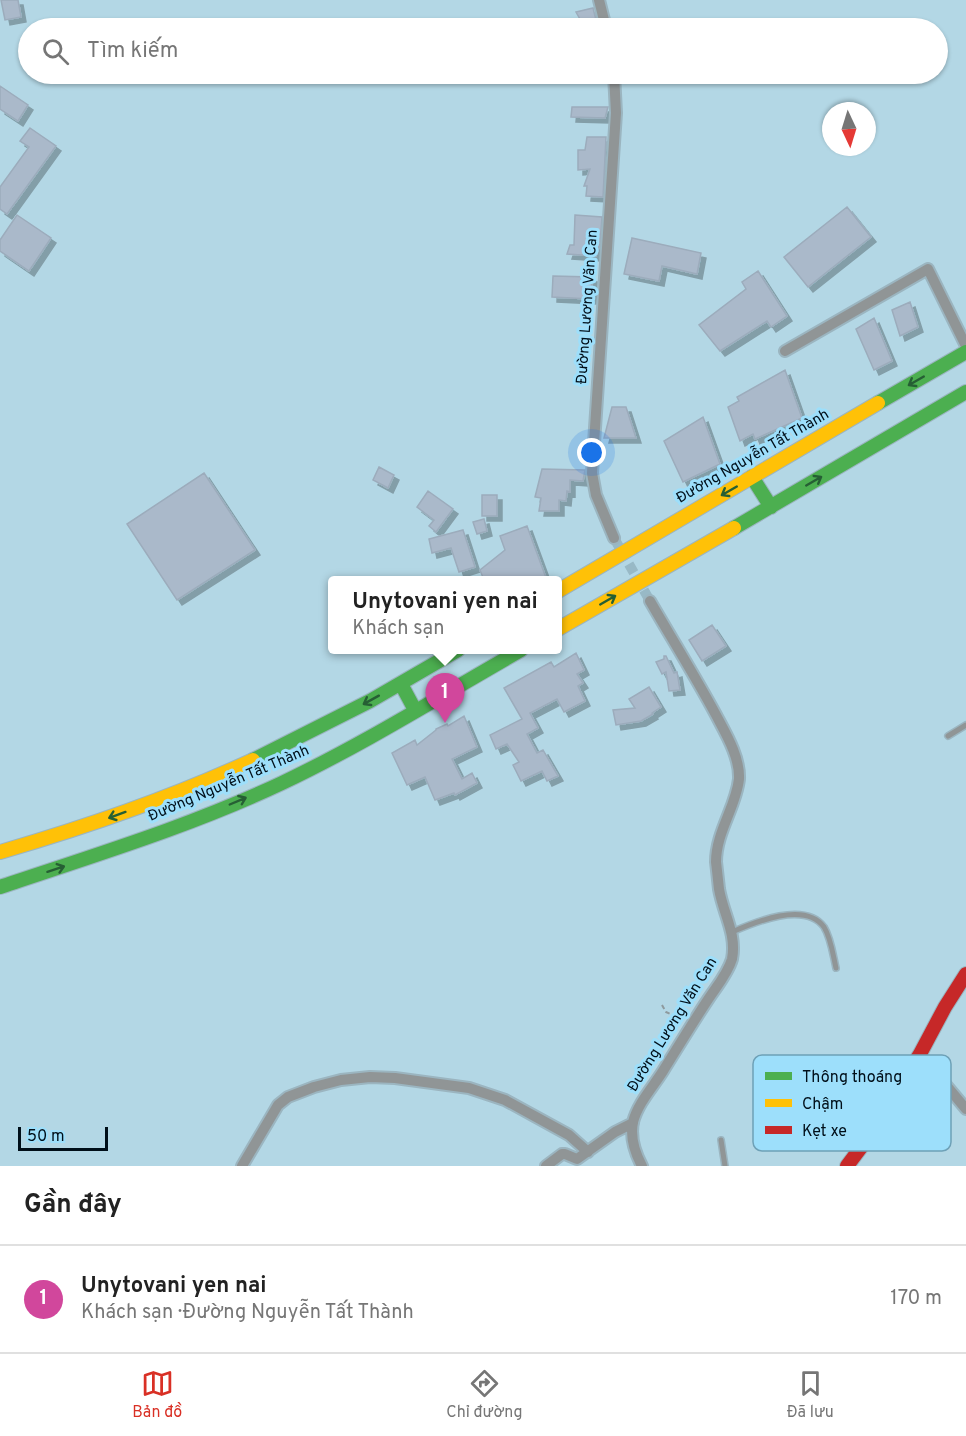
<!DOCTYPE html>
<html lang="vi">
<head>
<meta charset="utf-8">
<style>
	:root { --surface:#fff; --page:#f2f2f2; --text:#222; --muted:#767676; --line:#e0e0e0; --accent:#d93025 }
	body { margin:0; font-family:Overpass,sans-serif; background:var(--page); color:var(--text) }
	.compass { position:absolute; left:822px; top:102px; width:54px; height:54px; border-radius:50%; background:var(--surface); box-shadow:0 2px 4px #0004; rotate:176deg }
	.scale { position:absolute; left:18px; bottom:15px; width:90px; box-sizing:border-box; padding-left:6px; border:3px solid #000f19; border-top:0; font-size:16px; line-height:21px; white-space:nowrap; color:#000f19; -webkit-text-stroke:4px #9ddffb; paint-order:stroke }
	.you { position:absolute; left:592px; top:453px; width:21px; height:21px; margin:-15px; border:4px solid #fff; border-radius:50%; background:#1a73e8; box-shadow:0 0 0 9px #1a73e833 }
	.badge { display:grid; place-items:center; width:39px; height:39px; border-radius:50%; background:var(--accent); color:#fff; font-size:20px; font-weight:700 }
	.pin { position:absolute; translate:-50% -50px; filter:drop-shadow(0 2px 3px #0008) }
	.pin::after { content:''; position:absolute; top:32px; width:21px; height:18px; background:inherit; clip-path:polygon(0 0,100% 0,50% 100%) }
	.popup { position:absolute; left:328px; top:576px; width:234px; height:78px; box-sizing:border-box; display:grid; place-content:center; border-radius:6px; background:var(--surface); filter:drop-shadow(0 2px 4px #0005); font-size:20px; white-space:nowrap; color:var(--muted) }
	.popup b { font-size:22px; color:var(--text) }
	.popup::after { content:''; position:absolute; left:50%; top:100%; margin-left:-12px; border:12px solid transparent; border-top-color:var(--surface) }
	.list { margin:0; padding:0; list-style:none }
	h2 { display:flex; justify-content:space-between; align-items:center; height:78px; margin:0; padding:0 24px; font-size:26px }
	h2 small { font-size:20px; font-weight:400; color:var(--muted) }
	.list li { display:grid; grid-template-columns:39px 1fr auto; gap:18px; align-items:center; box-sizing:border-box; height:108px; padding:0 24px; border-top:2px solid var(--line) }
	.list b { display:block; font-size:22px; white-space:nowrap }
	.list p { margin:0; font-size:20px; white-space:nowrap; color:var(--muted) }
	.list em { font-size:20px; font-style:normal; color:var(--muted) }
	.icon { flex:none; width:33px; height:33px; fill:none; stroke:currentColor; stroke-width:2; stroke-linecap:round; stroke-linejoin:round }
	.map { position:relative; flex:none; width:966px; height:1166px; overflow:hidden }
	.search { position:absolute; background:var(--surface); box-shadow:0 2px 4px #0004; left:18px; right:18px; top:18px; height:66px; display:flex; align-items:center; gap:15px; box-sizing:border-box; padding:0 21px; border-radius:33px; color:var(--muted); font-size:22px }
	.sheet { height:186px; background:var(--surface) }
	nav { display:flex; justify-content:space-around; align-items:center; box-sizing:border-box; height:84px; border-top:2px solid var(--line); background:var(--surface); font-size:16px; color:var(--muted) }
	nav a { display:grid; justify-items:center; gap:3px }
	nav .on { color:var(--accent) }
	.map>svg:first-child { display:block }
	.building { fill:#aab9ca; stroke:#9cacbc; stroke-width:1.5; filter:url(#shadow) }
	.lines { fill:none; stroke-linecap:round; stroke-linejoin:round }
	.street-tunnel { stroke:#98b9c6; stroke-width:10; stroke-dasharray:10 5; stroke-linecap:butt }
	.lane-casing { stroke:#9bb5c0; stroke-width:8 }
	.street-casing { stroke:#9bb5c0; stroke-width:14 }
	.fast-casing { stroke:#9bb5c0; stroke-width:16 }
	.slow-casing { stroke:#9bb5c0; stroke-width:16 }
	.jam-casing { stroke:#9bb5c0; stroke-width:16 }
	.path { stroke:#8e9a9e; stroke-width:2; stroke-dasharray:4.5 3; stroke-linecap:butt }
	.lane { stroke:#909596; stroke-width:5 }
	.street { stroke:#909596; stroke-width:10 }
	.fast { stroke:#4caf50; stroke-width:14 }
	.slow { stroke:#ffc107; stroke-width:14 }
	.jam { stroke:#c62828; stroke-width:14 }
	.oneway { stroke:#265f34 }
	.labels { text-anchor:middle; dominant-baseline:central; stroke-width:6; stroke-linejoin:round; paint-order:stroke }
	.street-label { font-size:15px; fill:#000f19; stroke:#9ddffb }
	.key { fill:#9ddffb; stroke:#6ea1b7; stroke-width:1.5 }
	.key-label { font-size:16px; fill:#000f19 }
</style>
</head>
<body>
<div class="map">
<svg width="966" height="1166" viewBox="0 0 966 1166">
	<defs>
		<filter id="shadow"><feDropShadow dx="5" dy="5" stdDeviation="0" flood-color="#0004"/></filter>
	</defs>
	<rect width="100%" height="100%" fill="#b3d7e5"/>
	<path class="building" d="M1,0H18L21,17L5,20Z
		M593,8L598,28H585L576,12Z
		M0,86L28,105L18,121L0,109Z
		M572,107H608L605,118L571,117Z
		M30,128L56,146L7,214L0,209V187L29,147L20,141Z
		M587,137H606L603,197L586,196L587,186H584L590,169L578,170V150H585Z
		M847,207L871,237L808,287L784,257Z
		M17,215L51,238L29,271L0,251V240Z
		M575,215L602,217L600,244L596,256L567,254L570,245H574Z
		M632,238L701,253L697,274L662,266L659,281L624,274Z
		M758,271L787,316L771,327L767,321L720,351L699,325L746,289L742,282Z
		M553,276L592,277L591,299L552,297Z
		M910,302L918,327L900,336L892,310Z
		M874,318L892,361L874,370L856,329Z
		M785,370L802,418L755,439L753,434L740,441L728,407L739,401L737,397Z
		M612,407H626L636,438H604Z
		M703,417L720,464L683,482L664,441Z
		M379,467L394,475L388,488L373,480Z
		M542,469L585,470L583,481L570,480V492L567,491L566,501L559,500V511H539L541,498L535,497Z
		M204,473L255,550L177,600L127,524Z
		M428,491L453,509L436,532L429,526L434,520L417,507Z
		M482,495H497V516H482Z
		M484,519L487,531L477,534L473,522Z
		M527,526L546,578L538,580H484L480,570L505,550L500,536Z
		M463,530L475,567L459,572L451,548L432,553L429,539Z
		M712,625L726,646L702,661L689,640Z
		M576,653L584,670L577,674L583,683L578,686L585,701L564,712L557,699L530,713L538,728L527,734L537,753L543,750L558,776L547,781L542,771L521,781L513,765L519,762L507,744L496,749L490,735L522,719L504,688L551,662L554,667Z
		M664,656H666L674,673L677,672L680,690L669,691L666,672L662,674L656,662L664,659Z
		M649,687L661,707L652,713L653,714L641,721L616,725L613,710L635,708L629,699Z
		M464,716L477,747L452,759L462,779L472,773L477,783L455,795L454,793L435,800L425,777L407,785L392,753L415,740L417,745L436,730V729L447,724L448,726Z"/>
	<g class="lines">
		<path class="street-tunnel" d="M614,538L650,601"/>
		<defs>
			<path id="lane" d="M948,736L966,725
				M732,932C755,922 805,901 824,927C831,938 833,955 836,968
				M721,1140L725,1166"/>
			<path id="street" d="M599,0L606,28
				M614,74L616,113L592,473L596,495L614,538
				M785,351L928,269L966,346
				M920,1054L966,1109
				M242,1166L278,1105L288,1097L314,1087L341,1080L370,1077L395,1078L469,1088L505,1100L569,1135L588,1152
				M546,1166L562,1154H565L577,1159L615,1132L633,1123
				M642,1166C635,1153 630,1137 633,1122C638,1103 653,1087 663,1071C678,1047 693,1022 709,998C717,986 728,973 732,959C737,934 723,913 719,889C718,880 717,870 716,862C716,832 736,807 739,779C740,757 726,734 716,715C695,676 672,639 650,601"/>
			<path id="fast" d="M878,403L966,352
				M752,477L771,507
				M734,528L966,392
				M401,684L415,710
				M253,760L370,701L458,650
				M0,887C95,855 191,826 282,783C364,744 442,695 521,650"/>
			<path id="slow" d="M558,591L878,403
				M558,629L734,528
				M0,852C86,827 171,798 253,760"/>
			<path id="jam" d="M847,1166L865,1142L920,1054L945,1007L966,974"/>
		</defs>
		<use href="#lane" class="lane-casing"/>
		<use href="#street" class="street-casing"/>
		<use href="#fast" class="fast-casing"/>
		<use href="#slow" class="slow-casing"/>
		<use href="#jam" class="jam-casing"/>
		<path class="path" d="M662,1005L666,1012L683,1020"/>
		<use href="#lane" class="lane"/>
		<use href="#street" class="street"/>
		<use href="#fast" class="fast"/>
		<use href="#slow" class="slow"/>
		<use href="#jam" class="jam"/>
	</g>
	<defs><path id="oneway-shaft" d="M-6 0H5M1.5-3L5.5 0L1.5 3" fill="none" stroke-width="1.6" stroke-linecap="round" stroke-linejoin="round" transform="scale(1.5)"/></defs>
	<g class="oneway">
		<use href="#oneway-shaft" transform="translate(916 381) rotate(150)"/>
		<use href="#oneway-shaft" transform="translate(814 481) rotate(-30)"/>
		<use href="#oneway-shaft" transform="translate(729 491) rotate(150)"/>
		<use href="#oneway-shaft" transform="translate(608 600) rotate(-30)"/>
		<use href="#oneway-shaft" transform="translate(371 700) rotate(151)"/>
		<use href="#oneway-shaft" transform="translate(238 801) rotate(-23)"/>
		<use href="#oneway-shaft" transform="translate(117 815) rotate(160)"/>
		<use href="#oneway-shaft" transform="translate(56 869) rotate(-18)"/>
	</g>
	<g class="labels">
		<g class="street-label">
			<text transform="translate(588 307) rotate(-86)">Đường Lương Văn Can</text>
			<text transform="translate(753 457) rotate(-30)">Đường Nguyễn Tất Thành</text>
			<text transform="translate(229 784) rotate(-23)">Đường Nguyễn Tất Thành</text>
			<text transform="translate(673 1025) rotate(-58)">Đường Lương Văn Can</text>
		</g>
	</g>
	<rect x="753" y="1055" width="198" height="96" rx="9" class="key"/>
	<rect x="765" y="1072" width="27" height="8" fill="#4caf50"/>
	<rect x="765" y="1099" width="27" height="8" fill="#ffc107"/>
	<rect x="765" y="1126" width="27" height="8" fill="#c62828"/>
	<g class="key-label">
		<text x="802" y="1082">Thông thoáng</text>
		<text x="802" y="1109">Chậm</text>
		<text x="802" y="1136">Kẹt xe</text>
	</g>
</svg>
<svg class="compass" viewBox="-18 -18 36 36"><path d="M0-13l5 13h-10z" fill="#e53935"/><path d="M0 13l5-13h-10z" fill="#767676"/></svg>
<div class="scale">50 m</div>
<div class="you"></div>
<div class="pin badge" style="left:445px;top:723px;background:#d1479c">1</div>
<div class="popup"><b>Unytovani yen nai</b>Khách sạn</div>
<div class="search"><svg class="icon" aria-label="search" viewBox="0 0 24 24"><circle cx="10" cy="10" r="6"/><path d="M15 15l6 6"/></svg>Tìm kiếm</div>
</div>
<section class="sheet">
<h2>Gần đây<small></small></h2>
<ul class="list">
<li><span class="badge" style="background:#d1479c">1</span><div><b>Unytovani yen nai</b><p>Khách sạn · Đường Nguyễn Tất Thành</p></div><em>170 m</em></li>
</ul>
</section>
<nav>
<a class="on"><svg class="icon" aria-label="map" viewBox="0 0 24 24"><path d="M3 6l6-2 6 2 6-2v14l-6 2-6-2-6 2zM9 4v14M15 6v14"/></svg>Bản đồ</a>
<a><svg class="icon" aria-label="directions" viewBox="0 0 24 24"><path d="M12 3l9 9-9 9-9-9zM9 14v-3h6M13 9l2 2-2 2"/></svg>Chỉ đường</a>
<a><svg class="icon" aria-label="saved" viewBox="0 0 24 24"><path d="M7 4h10v16l-5-4-5 4z"/></svg>Đã lưu</a>
</nav>
</body>
</html>
